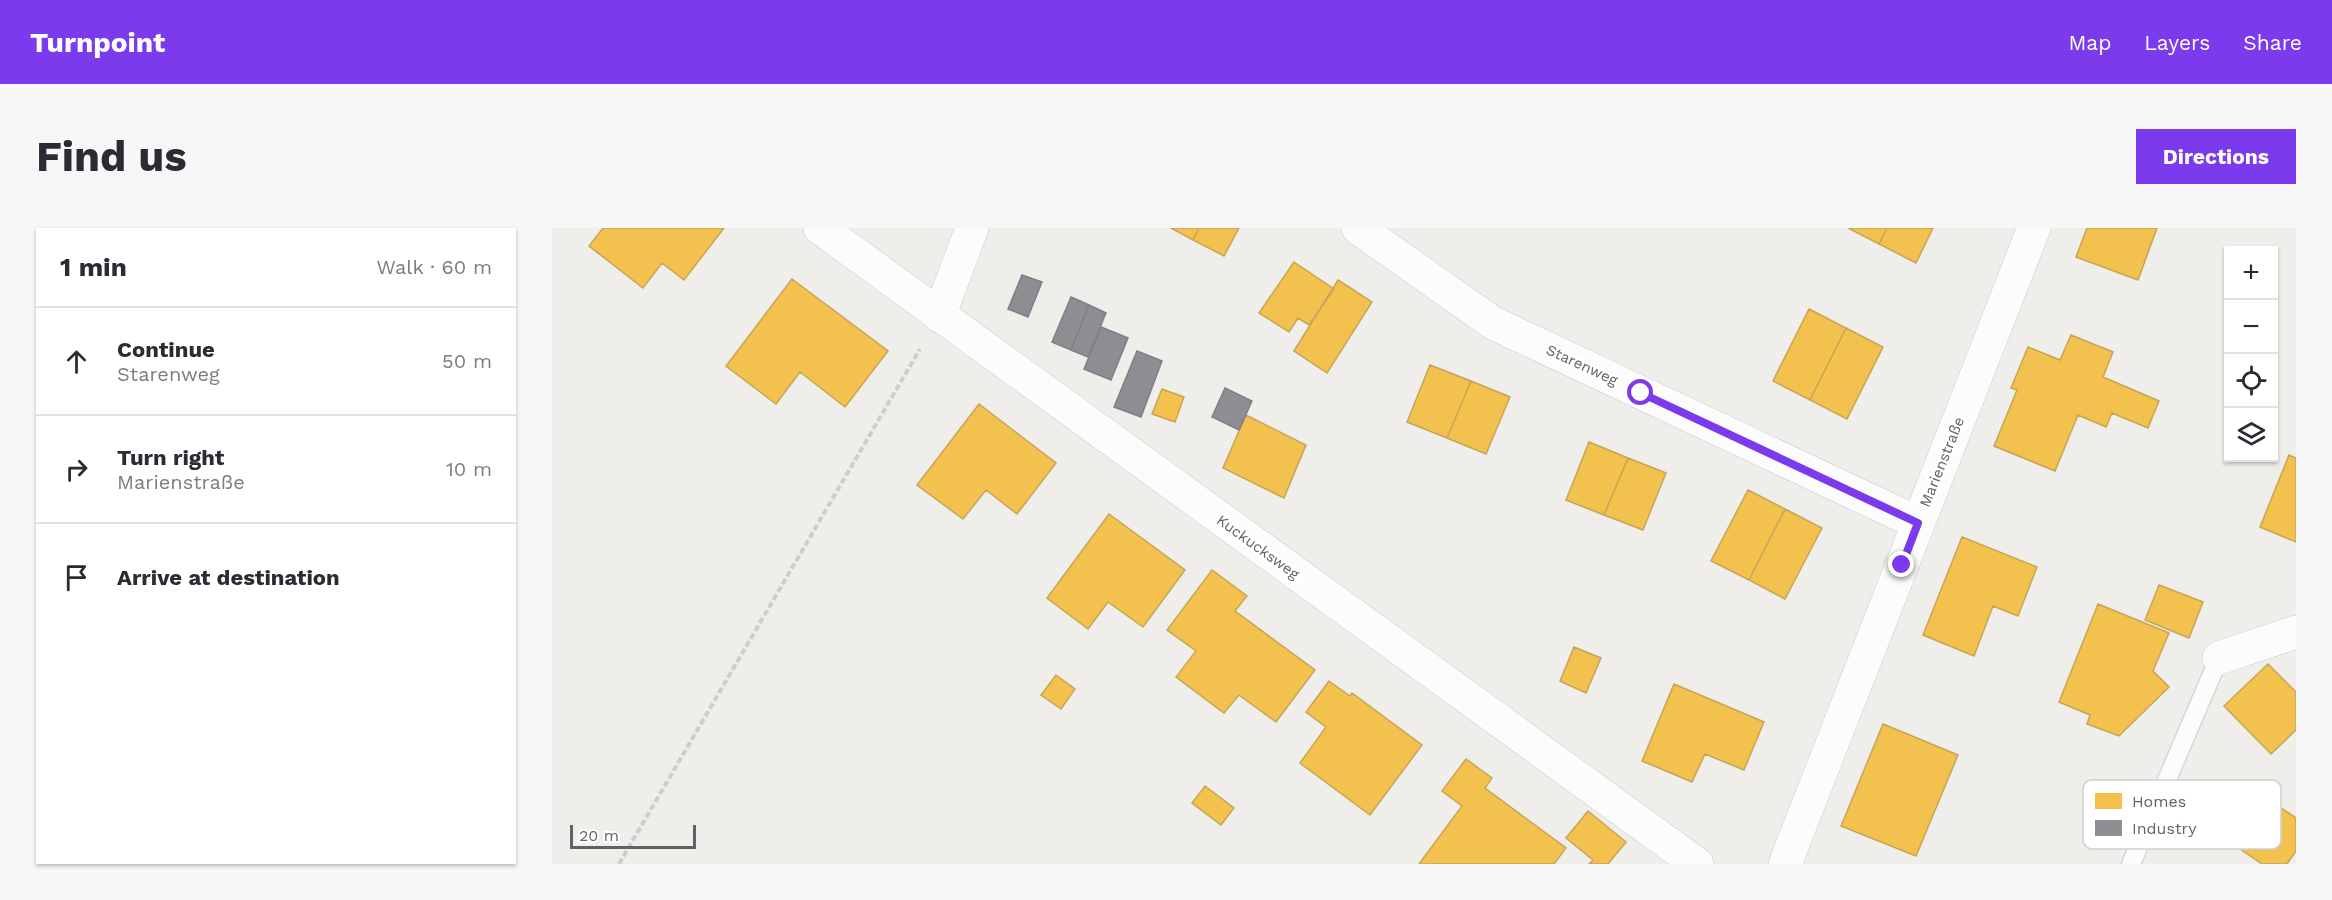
<!DOCTYPE html>
<html lang="en">
<head>
<meta charset="utf-8">
<style>
	:root { --surface:#fff; --page:#f7f7f7; --text:#2b2b33; --muted:#7c7c81; --line:#e1e1e2; --accent:#7c3aed }
	body { margin:0; font-family:"Work Sans",sans-serif; background:var(--page); color:var(--text) }
	.controls { position:absolute; right:18px; top:18px; display:grid; overflow:hidden; border-radius:0px; box-shadow:0 2px 4px #0004 }
	.controls button { width:54px; height:54px; display:grid; place-items:center; padding:0; border:0; border-bottom:2px solid var(--line); background:var(--surface); color:var(--text); font:30px sans-serif }
	.scale { position:absolute; left:18px; bottom:15px; width:126px; box-sizing:border-box; padding-left:6px; border:3px solid #5f6368; border-top:0; font-size:16px; line-height:21px; white-space:nowrap; color:#5f6368; -webkit-text-stroke:4px #fff; paint-order:stroke }
	.stop { position:absolute; width:18px; height:18px; margin:-14px; border:4px solid #7c3aed; border-radius:50%; background:#fff }
	.stop.end { background:#7c3aed; border-color:#fff; box-shadow:0 2px 6px #0008 }
	.list { margin:0; padding:0; list-style:none }
	h2 { display:flex; justify-content:space-between; align-items:center; height:78px; margin:0; padding:0 24px; font-size:26px }
	h2 small { font-size:20px; font-weight:400; color:var(--muted) }
	.list li { display:grid; grid-template-columns:39px 1fr auto; gap:18px; align-items:center; box-sizing:border-box; height:108px; padding:0 24px; border-top:2px solid var(--line) }
	.list b { display:block; font-size:22px; white-space:nowrap }
	.list p { margin:0; font-size:20px; white-space:nowrap; color:var(--muted) }
	.list em { font-size:20px; font-style:normal; color:var(--muted) }
	.icon { flex:none; width:33px; height:33px; fill:none; stroke:currentColor; stroke-width:2; stroke-linecap:round; stroke-linejoin:round }
	.map { position:relative; flex:none; width:1744px; height:636px; overflow:hidden; border-radius:0px }
	header { display:flex; align-items:center; gap:36px; box-sizing:border-box; height:84px; padding:0 30px; background:var(--accent); color:#fff }
	header strong { font-size:28px }
	nav { display:flex; gap:33px; margin-inline-start:auto; font-size:21px }
	.intro { display:flex; align-items:center; justify-content:space-between; box-sizing:border-box; height:144px; padding:0 36px }
	h1 { margin:0; font-size:42px }
	.button { padding:15px 27px; border-radius:0px; background:var(--accent); color:#fff; font-size:21px; font-weight:700 }
	main { display:flex; gap:36px; padding:0 36px }
	aside { flex:1; background:var(--surface); border-radius:0px; box-shadow:0 2px 4px #0004 }
	.map>svg:first-child { display:block }
	.homes { fill:#f2c14e; stroke:#c6a556; stroke-width:1.5 }
	.industry { fill:#8d8d92; stroke:#7f8085; stroke-width:1.5 }
	.lines { fill:none; stroke-linecap:round; stroke-linejoin:round }
	.service-casing { stroke:#cbcccc; stroke-width:20 }
	.minor-casing { stroke:#cbcccc; stroke-width:34 }
	.path { stroke:#cacfcc; stroke-width:4; stroke-dasharray:6 3; stroke-linecap:butt }
	.service { stroke:#fdfcfc; stroke-width:18 }
	.minor { stroke:#fdfcfc; stroke-width:33 }
	.route { stroke:#7c3aed; stroke-width:8 }
	.labels { text-anchor:middle; dominant-baseline:central; stroke-width:6; stroke-linejoin:round; paint-order:stroke }
	.street-label { font-size:15px; fill:#5f6368; stroke:#fff }
	.key { fill:#fff; stroke:#cfd0d2; stroke-width:1.5 }
	.key-label { font-size:16px; fill:#5f6368 }
</style>
</head>
<body>
<header>
<strong>Turnpoint</strong>
<nav><a>Map</a><a>Layers</a><a>Share</a></nav>
</header>
<div class="intro"><h1>Find us</h1><a class="button">Directions</a></div>
<main>
<aside>
<h2>1 min<small>Walk · 60 m</small></h2>
<ul class="list">
<li><svg class="icon" aria-label="ahead" viewBox="0 0 24 24"><path d="M12 20V5M6 11l6-6 6 6"/></svg><div><b>Continue</b><p>Starenweg</p></div><em>50 m</em></li>
<li><svg class="icon" aria-label="right" viewBox="0 0 24 24"><path d="M7 20v-9h11M14 6l5 5-5 5"/></svg><div><b>Turn right</b><p>Marienstraße</p></div><em>10 m</em></li>
<li><svg class="icon" aria-label="arrive" viewBox="0 0 24 24"><path d="M6 21V4h12l-3 4 3 4H6"/></svg><div><b>Arrive at destination</b></div></li>
</ul>
</aside>
<div class="map">
<svg width="1744" height="636" viewBox="0 0 1744 636">
	<rect width="100%" height="100%" fill="#efeeea"/>
	<path class="homes" d="M51,0H172L132,52L110,35L91,60L37,18Z
		M619,0H647L641,12Z
		M647,0H687L672,28L641,12Z
		M1296,0H1335L1327,16Z
		M1335,0H1381L1364,35L1327,16Z
		M1535,0H1605L1586,52L1524,29Z
		M742,34L782,61L757,97L746,90L737,104L707,85Z
		M240,51L336,123L293,179L248,144L224,176L174,138Z
		M786,52L820,74L775,145L742,123Z
		M1257,81L1294,100L1258,172L1221,153Z
		M1294,100L1331,119L1295,191L1258,172Z
		M1519,107L1561,124L1551,149L1607,173L1596,200L1560,185L1554,199L1526,187L1503,243L1442,218L1465,162L1459,160L1476,119L1508,132Z
		M878,137L919,153L895,210L855,194Z
		M919,153L958,169L934,226L895,210Z
		M610,161L632,169L623,194L600,186Z
		M427,176L504,235L465,286L434,262L411,291L365,257Z
		M694,187L754,217L732,270L671,240Z
		M1037,214L1076,230L1052,287L1014,272Z
		M1737,227L1744,230V314L1708,299Z
		M1076,230L1114,245L1091,302L1052,287Z
		M1196,262L1233,281L1197,352L1159,333Z
		M1233,281L1270,300L1233,371L1197,352Z
		M557,286L633,342L591,399L556,374L536,401L495,370Z
		M1410,309L1485,339L1466,388L1441,378L1422,428L1371,407Z
		M660,342L695,368L683,383L763,442L724,494L687,467L672,485L624,449L644,423L615,402Z
		M1607,357L1651,374L1637,410L1593,392Z
		M1546,376L1617,405L1601,443L1617,459L1567,508L1535,496L1538,487L1507,474Z
		M1022,419L1049,430L1034,465L1008,453Z
		M1716,436L1744,464V502L1719,526L1672,478Z
		M504,447L523,461L509,481L489,467Z
		M777,453L798,468L800,465L870,517L818,587L748,535L774,499L754,484Z
		M1122,456L1212,494L1192,542L1153,526L1140,554L1090,533Z
		M1331,496L1406,527L1364,628L1289,598Z
		M914,531L940,550L933,560L1014,620L1002,636H867L910,578L890,563Z
		M653,558L682,580L669,597L640,575Z
		M1710,567L1744,590V623L1735,636H1710L1678,614Z
		M1036,583L1074,614L1056,636H1037L1041,632L1014,610Z"/>
	<path class="industry" d="M470,47L490,54L476,89L456,81Z
		M519,69L537,77L519,122L500,114Z
		M537,77L554,85L536,129L519,122Z
		M549,99L576,110L559,152L532,141Z
		M585,123L610,133L589,189L562,179Z
		M673,160L700,173L687,202L660,189Z"/>
	<g class="lines">
		<defs>
			<path id="service" d="M1579,636L1667,430"/>
			<path id="minor" d="M268,0L1145,636
				M806,0L941,95L1366,295
				M387,88L420,0
				M1667,430L1744,404
				M1233,636L1482,0"/>
		</defs>
		<use href="#service" class="service-casing"/>
		<use href="#minor" class="minor-casing"/>
		<path class="path" d="M67,636L368,121"/>
		<use href="#service" class="service"/>
		<use href="#minor" class="minor"/>
	</g>
	<g class="lines">
		<path class="route" d="M1089,165L1366,295L1350,337"/>
	</g>
	<g class="labels">
		<g class="street-label">
			<text transform="translate(1030 137) rotate(25)">Starenweg</text>
			<text transform="translate(1390 234) rotate(-68)">Marienstraße</text>
			<text transform="translate(706 319) rotate(36)">Kuckucksweg</text>
		</g>
	</g>
	<rect x="1531" y="552" width="198" height="69" rx="9" class="key"/>
	<rect x="1543" y="565" width="27" height="16" fill="#f2c14e"/>
	<rect x="1543" y="592" width="27" height="16" fill="#8d8d92"/>
	<g class="key-label">
		<text x="1580" y="579">Homes</text>
		<text x="1580" y="606">Industry</text>
	</g>
</svg>
<div class="controls">
<button>+</button>
<button>−</button>
<button><svg class="icon" aria-label="locate" viewBox="0 0 24 24"><circle cx="12" cy="12" r="6"/><path d="M12 2v4M12 18v4M2 12h4M18 12h4"/></svg></button>
<button><svg class="icon" aria-label="layers" viewBox="0 0 24 24"><path d="M12 4l9 5-9 5-9-5zM3 14l9 5 9-5"/></svg></button>
</div>
<div class="scale">20 m</div>
<div class="stop" style="left:1089px;top:165px"></div>
<div class="stop end" style="left:1350px;top:337px"></div>
</div>
</main>
</body>
</html>
